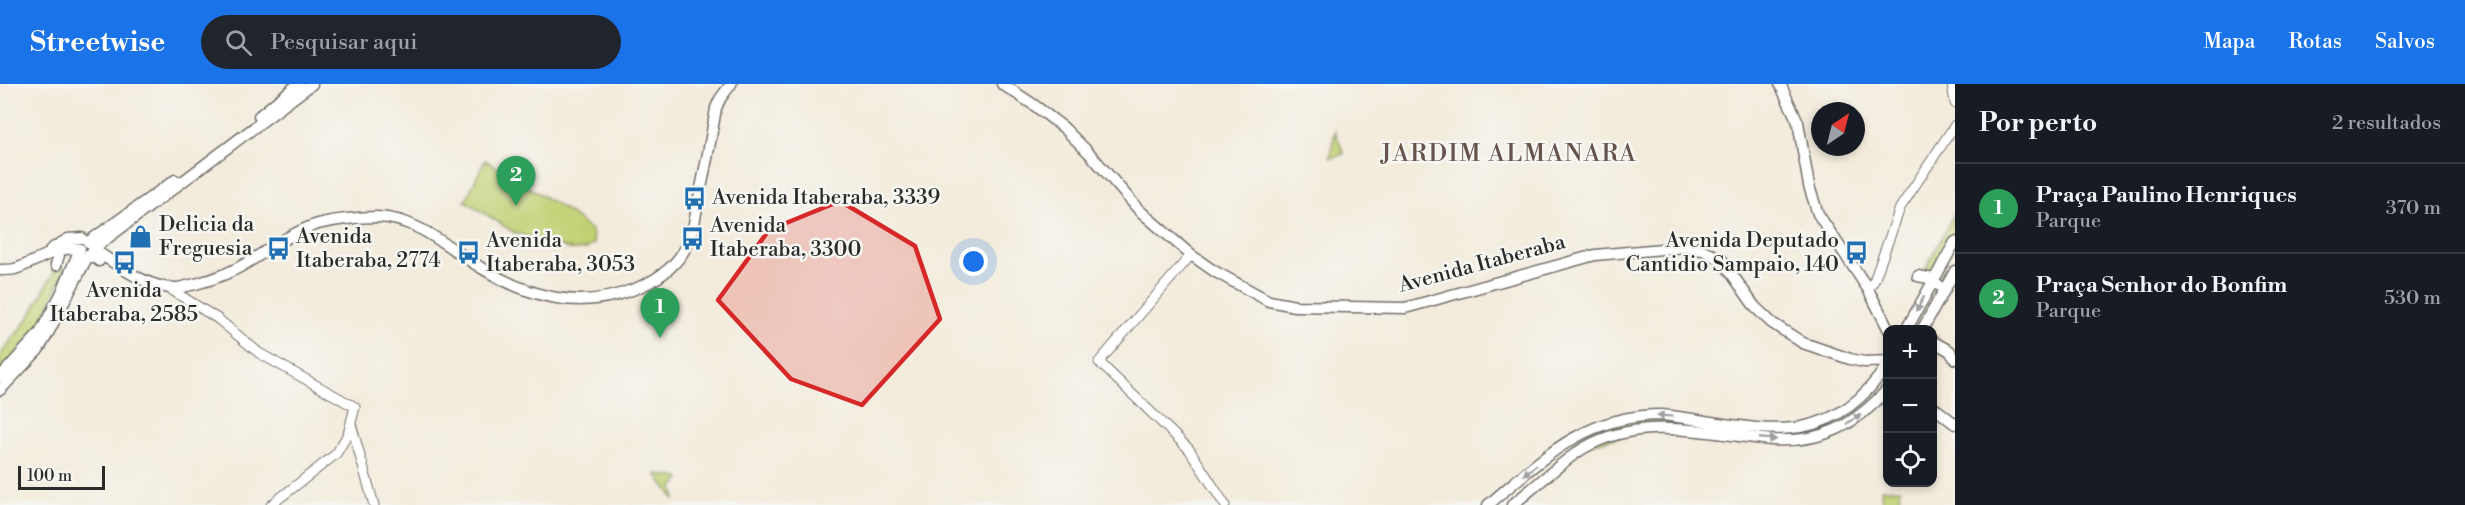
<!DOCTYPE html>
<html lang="pt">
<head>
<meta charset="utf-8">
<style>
	:root { --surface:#171b24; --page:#20242c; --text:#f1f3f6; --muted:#9ea1a6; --line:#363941; --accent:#1a73e8 }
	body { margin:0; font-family:"Libre Bodoni",serif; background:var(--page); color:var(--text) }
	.controls { position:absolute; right:18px; bottom:18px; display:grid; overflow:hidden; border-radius:12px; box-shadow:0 3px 9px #0003 }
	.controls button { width:54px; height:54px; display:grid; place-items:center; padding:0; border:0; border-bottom:2px solid var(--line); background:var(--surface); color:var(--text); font:30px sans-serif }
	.compass { position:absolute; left:1811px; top:18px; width:54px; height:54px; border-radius:50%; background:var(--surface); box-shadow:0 3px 9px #0003; rotate:35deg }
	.scale { position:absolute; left:18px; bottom:15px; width:87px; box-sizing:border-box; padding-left:6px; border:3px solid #2b2b2b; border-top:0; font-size:16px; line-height:21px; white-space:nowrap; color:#2b2b2b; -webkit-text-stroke:4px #f6f6f2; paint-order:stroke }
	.you { position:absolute; left:974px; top:178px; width:21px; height:21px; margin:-15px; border:4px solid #fff; border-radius:50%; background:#1a73e8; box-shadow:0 0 0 9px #1a73e833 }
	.badge { display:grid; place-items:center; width:39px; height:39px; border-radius:50%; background:var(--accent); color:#fff; font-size:20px; font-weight:700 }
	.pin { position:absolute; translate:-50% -50px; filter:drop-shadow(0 2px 3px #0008) }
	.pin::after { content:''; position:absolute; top:32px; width:21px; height:18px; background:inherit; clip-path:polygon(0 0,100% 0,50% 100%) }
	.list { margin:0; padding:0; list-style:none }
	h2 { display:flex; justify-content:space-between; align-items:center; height:78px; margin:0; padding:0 24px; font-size:26px }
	h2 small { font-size:20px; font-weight:400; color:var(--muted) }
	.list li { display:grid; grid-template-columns:39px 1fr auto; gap:18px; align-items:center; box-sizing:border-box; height:90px; padding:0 24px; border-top:2px solid var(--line) }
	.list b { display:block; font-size:22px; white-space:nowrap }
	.list p { margin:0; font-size:20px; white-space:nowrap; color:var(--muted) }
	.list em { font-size:20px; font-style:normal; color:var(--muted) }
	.icon { flex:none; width:33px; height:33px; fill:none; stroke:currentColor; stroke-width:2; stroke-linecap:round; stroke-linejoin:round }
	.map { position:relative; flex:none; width:1955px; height:421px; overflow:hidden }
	header { display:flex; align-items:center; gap:36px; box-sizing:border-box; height:84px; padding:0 30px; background:var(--accent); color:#fff }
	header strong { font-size:28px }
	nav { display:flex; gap:33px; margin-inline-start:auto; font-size:21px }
	.search { width:420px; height:54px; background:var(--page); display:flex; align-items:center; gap:15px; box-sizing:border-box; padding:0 21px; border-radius:33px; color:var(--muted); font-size:22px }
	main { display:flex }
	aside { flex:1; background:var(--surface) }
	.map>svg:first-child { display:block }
	.green { fill:#c1d072; stroke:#767e4e; stroke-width:1.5 }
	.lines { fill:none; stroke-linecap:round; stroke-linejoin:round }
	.minor-casing { stroke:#716e69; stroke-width:11 }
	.major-casing { stroke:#716e69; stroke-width:13 }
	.minor { stroke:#fff; stroke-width:9 }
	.major { stroke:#fff; stroke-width:10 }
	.oneway { fill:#a0a0a0 }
	.marked { fill:#d62828; fill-opacity:0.2; stroke:#d62828; stroke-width:4.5; stroke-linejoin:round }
	.labels { text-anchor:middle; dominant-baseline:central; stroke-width:5; stroke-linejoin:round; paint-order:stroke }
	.poi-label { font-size:21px; fill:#2b2b2b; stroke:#f6f6f2; text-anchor:start }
	.street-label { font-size:21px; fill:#2b2b2b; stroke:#f6f6f2 }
	.quarter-label { font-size:24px; letter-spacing:1.5px; fill:#67534b; stroke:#f6f6f2 }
</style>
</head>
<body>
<header>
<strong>Streetwise</strong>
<div class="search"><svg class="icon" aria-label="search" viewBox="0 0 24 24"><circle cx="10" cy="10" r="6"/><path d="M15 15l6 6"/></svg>Pesquisar aqui</div>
<nav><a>Mapa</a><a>Rotas</a><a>Salvos</a></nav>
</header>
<main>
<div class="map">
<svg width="1955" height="421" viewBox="0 0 1955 421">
	<rect width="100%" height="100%" fill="#f6f6f2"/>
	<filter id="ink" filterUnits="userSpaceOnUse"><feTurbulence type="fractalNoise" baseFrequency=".0167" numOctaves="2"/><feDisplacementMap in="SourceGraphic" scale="12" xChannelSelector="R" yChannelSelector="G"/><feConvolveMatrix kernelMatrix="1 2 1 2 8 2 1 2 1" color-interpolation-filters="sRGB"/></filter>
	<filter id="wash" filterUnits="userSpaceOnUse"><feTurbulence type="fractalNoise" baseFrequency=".008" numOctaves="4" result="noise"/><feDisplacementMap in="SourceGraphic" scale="24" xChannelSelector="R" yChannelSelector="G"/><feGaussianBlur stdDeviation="1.35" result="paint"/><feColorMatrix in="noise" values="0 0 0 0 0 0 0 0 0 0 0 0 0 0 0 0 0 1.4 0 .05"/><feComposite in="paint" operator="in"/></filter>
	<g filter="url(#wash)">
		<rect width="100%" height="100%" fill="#f3ebdb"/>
		<path class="green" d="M1335,47L1344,70L1330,74Z
			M485,76L567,127L592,147L594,160L586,165L573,166L515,149L465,117Z
			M1955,131V153L1932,191L1924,188L1953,132Z
			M57,182L64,183L63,189L43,238L0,289V271L30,232Z
			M1650,336L1704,341L1705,345L1668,341L1577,363L1575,358C1600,346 1622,339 1650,336Z
			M656,390L680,394L673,404L675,416Z
			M1900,404L1901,421H1882L1881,405Z"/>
	</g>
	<g filter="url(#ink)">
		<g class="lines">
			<defs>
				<path id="minor" d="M1952,0L1955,19
					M1191,171L1099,278L1189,365L1225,421
					M170,205L218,235L259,269L355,323L348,350L336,370L271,421
					M1868,205L1874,197L1900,124L1955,41
					M351,340L374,421"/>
				<path id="major" d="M1002,0L1034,21L1064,44L1091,71L1139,126L1191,171L1214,187L1269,217L1295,222L1405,224L1595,171L1685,163L1703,166L1722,176L1755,223L1772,239L1803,259L1850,275L1864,278L1888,277
					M1780,0L1798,38L1809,102L1818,130L1868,205L1889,246
					M259,32L298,0
					M88,158L175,96
					M51,165L68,155L82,154
					M93,165C117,180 148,206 178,204C198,200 221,193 238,184C265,169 289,149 318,140C333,136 361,133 377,133C419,134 450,166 485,186C532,214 580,226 632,206C654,198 673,186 685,165C693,151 695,134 698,118C705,86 711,55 716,24L720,15L731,0
					M93,165L312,0
					M56,168L59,171L56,181
					M0,186C5,186 10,186 15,185C37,178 56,161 80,165L61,210L40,249L0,293
					M1918,192L1934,195L1938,201
					M1906,246L1955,158
					M1922,246L1955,187
					M1932,257L1950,267L1955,275
					M0,306L38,266L46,253L89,170L99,177
					M1932,322L1955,340
					M1488,421C1543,374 1585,331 1662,331C1754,341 1826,374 1888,280
					M1512,421C1536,403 1559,379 1584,364C1643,330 1708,350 1772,356C1822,359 1854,342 1888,305"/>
			</defs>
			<use href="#minor" class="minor-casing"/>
			<use href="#major" class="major-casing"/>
			<use href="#minor" class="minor"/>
			<use href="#major" class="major"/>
		</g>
		<defs><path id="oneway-solid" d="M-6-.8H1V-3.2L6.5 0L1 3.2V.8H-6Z" transform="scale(1.5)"/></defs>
		<g class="oneway">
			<use href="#oneway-solid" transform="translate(1920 220) rotate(119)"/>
			<use href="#oneway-solid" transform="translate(1665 332) rotate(-176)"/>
			<use href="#oneway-solid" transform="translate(1854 335) rotate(-33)"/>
			<use href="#oneway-solid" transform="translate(1768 355) rotate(5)"/>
			<use href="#oneway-solid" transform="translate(1530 386) rotate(142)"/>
		</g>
	</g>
	<path class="marked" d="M840,117L915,162L940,235L862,321L791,295L718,216L769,146Z"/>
	<defs>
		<symbol id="bus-bare" viewBox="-9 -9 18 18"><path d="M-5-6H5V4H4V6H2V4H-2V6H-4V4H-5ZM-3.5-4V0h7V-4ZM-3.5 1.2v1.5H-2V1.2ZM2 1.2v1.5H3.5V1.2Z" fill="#1f6fb2" stroke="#f6f6f2" stroke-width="2.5" paint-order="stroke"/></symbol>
		<symbol id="shop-bare" viewBox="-9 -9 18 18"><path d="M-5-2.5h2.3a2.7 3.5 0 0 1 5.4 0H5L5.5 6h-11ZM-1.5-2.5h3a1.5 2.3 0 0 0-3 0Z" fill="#1f6fb2" stroke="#f6f6f2" stroke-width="2.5" paint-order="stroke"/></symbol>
	</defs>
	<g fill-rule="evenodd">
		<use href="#bus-bare" x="678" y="98" width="33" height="33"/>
		<use href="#shop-bare" x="124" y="136" width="33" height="33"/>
		<use href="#bus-bare" x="676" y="138" width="33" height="33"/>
		<use href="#bus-bare" x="262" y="148" width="33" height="33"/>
		<use href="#bus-bare" x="452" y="152" width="33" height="33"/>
		<use href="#bus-bare" x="1840" y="152" width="33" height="33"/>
		<use href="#bus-bare" x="108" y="162" width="33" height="33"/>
	</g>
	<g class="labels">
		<g class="poi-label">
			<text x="712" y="114">Avenida Itaberaba, 3339</text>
			<text x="159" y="141">Delicia da<tspan x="159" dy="24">Freguesia</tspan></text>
			<text x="710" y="142">Avenida<tspan x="710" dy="24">Itaberaba, 3300</tspan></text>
			<text x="296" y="153">Avenida<tspan x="296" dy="24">Itaberaba, 2774</tspan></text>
			<text x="486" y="157">Avenida<tspan x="486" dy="24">Itaberaba, 3053</tspan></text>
			<text x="1839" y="157" text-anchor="end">Avenida Deputado<tspan x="1839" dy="24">Cantidio Sampaio, 140</tspan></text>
			<text x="124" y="207" text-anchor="middle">Avenida<tspan x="124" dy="24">Itaberaba, 2585</tspan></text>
		</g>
		<g class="street-label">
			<text transform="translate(1482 180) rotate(-15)">Avenida Itaberaba</text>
		</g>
		<g class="quarter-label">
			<text x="1509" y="70">JARDIM ALMANARA</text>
		</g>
	</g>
</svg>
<div class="controls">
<button>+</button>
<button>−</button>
<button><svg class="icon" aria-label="locate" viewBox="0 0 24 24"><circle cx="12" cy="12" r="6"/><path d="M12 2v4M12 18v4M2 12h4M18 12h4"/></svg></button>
</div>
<svg class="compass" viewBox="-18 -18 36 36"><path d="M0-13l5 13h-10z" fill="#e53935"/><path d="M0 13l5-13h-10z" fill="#9ea1a6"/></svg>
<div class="scale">100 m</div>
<div class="you"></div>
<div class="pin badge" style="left:660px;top:254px;background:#2e9e5b">1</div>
<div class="pin badge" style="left:516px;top:122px;background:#2e9e5b">2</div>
</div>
<aside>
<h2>Por perto<small>2 resultados</small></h2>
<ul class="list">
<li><span class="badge" style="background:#2e9e5b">1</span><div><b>Praça Paulino Henriques</b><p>Parque</p></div><em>370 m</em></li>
<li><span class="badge" style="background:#2e9e5b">2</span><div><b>Praça Senhor do Bonfim</b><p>Parque</p></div><em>530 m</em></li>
</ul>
</aside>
</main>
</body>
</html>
